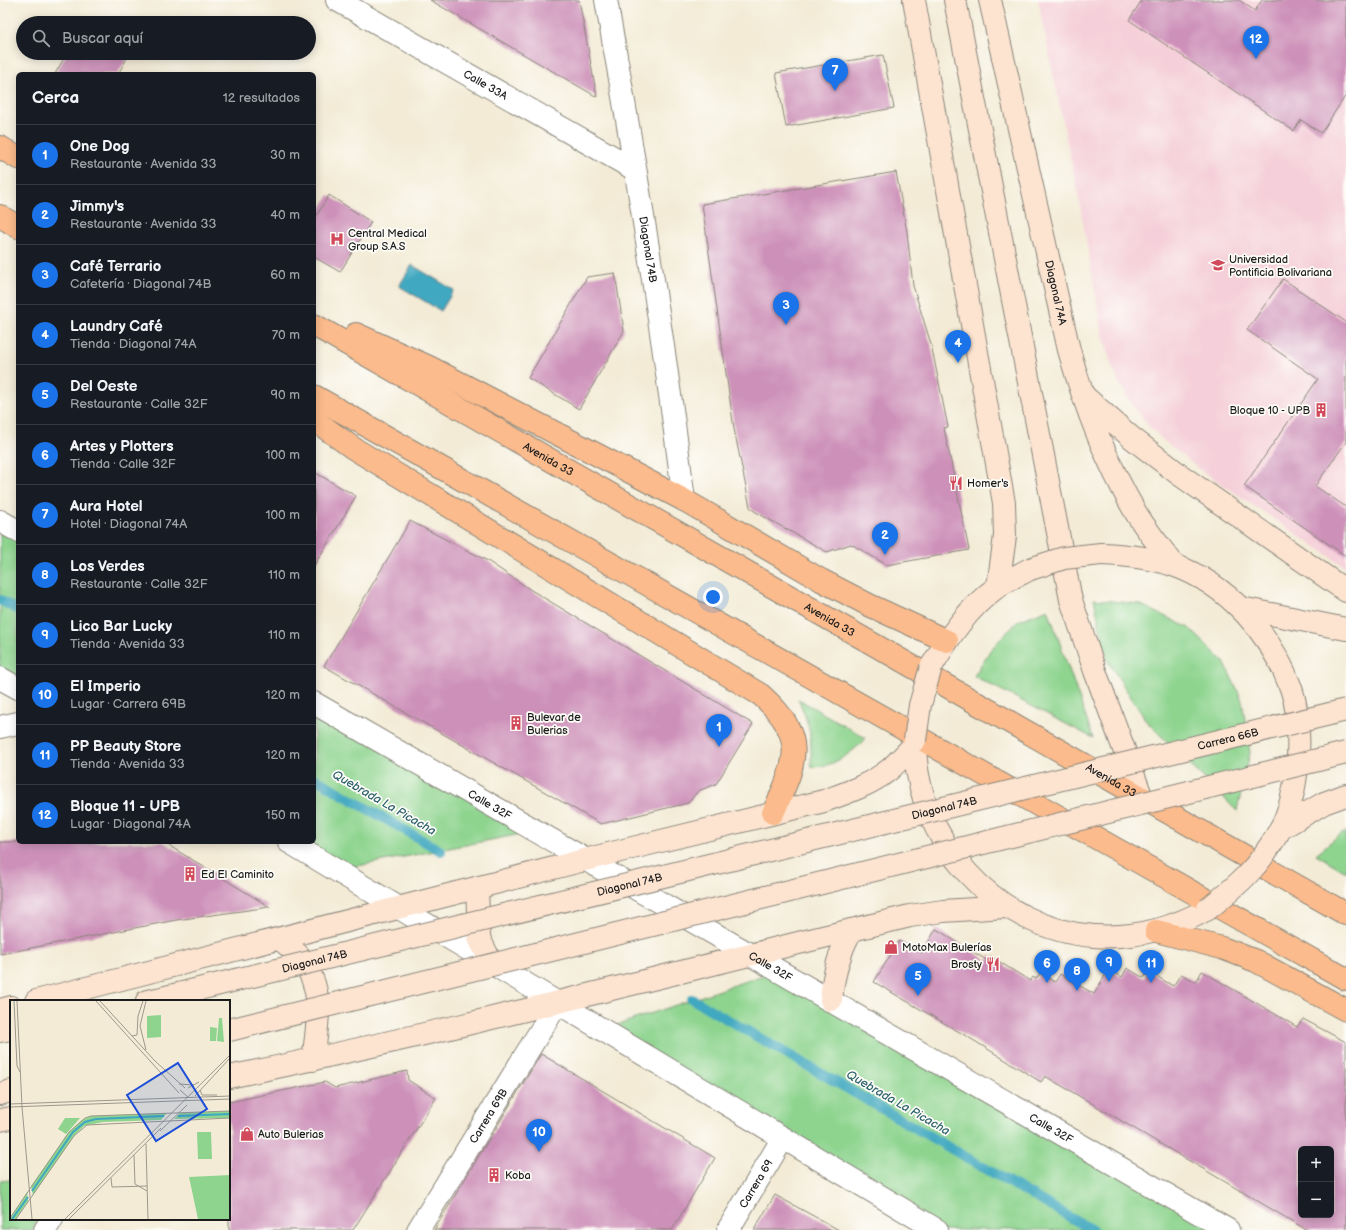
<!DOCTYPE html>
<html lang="es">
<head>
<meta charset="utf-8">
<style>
	:root { --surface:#171b24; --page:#242831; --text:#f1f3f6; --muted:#9ea1a6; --line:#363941; --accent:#1a73e8 }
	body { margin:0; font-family:"Balsamiq Sans",sans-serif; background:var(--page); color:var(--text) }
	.controls { position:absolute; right:12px; bottom:12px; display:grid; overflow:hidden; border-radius:6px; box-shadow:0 2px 10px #0003 }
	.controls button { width:36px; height:36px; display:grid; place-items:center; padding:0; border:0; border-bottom:1px solid var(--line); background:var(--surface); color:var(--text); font:20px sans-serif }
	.you { position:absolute; left:713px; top:597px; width:14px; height:14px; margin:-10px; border:3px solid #fff; border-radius:50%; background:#1a73e8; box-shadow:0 0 0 6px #1a73e833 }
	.badge { display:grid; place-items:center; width:26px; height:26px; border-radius:50%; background:var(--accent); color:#fff; font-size:13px; font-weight:700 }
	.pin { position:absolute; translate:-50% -33px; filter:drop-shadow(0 1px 2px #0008) }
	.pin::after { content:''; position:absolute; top:21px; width:14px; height:12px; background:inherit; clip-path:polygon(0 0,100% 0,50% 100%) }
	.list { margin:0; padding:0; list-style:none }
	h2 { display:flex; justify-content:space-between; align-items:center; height:52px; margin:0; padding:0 16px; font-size:17px }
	h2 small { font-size:13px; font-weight:400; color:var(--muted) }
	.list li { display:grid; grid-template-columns:26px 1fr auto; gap:12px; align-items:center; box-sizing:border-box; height:60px; padding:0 16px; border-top:1px solid var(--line) }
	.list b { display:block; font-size:15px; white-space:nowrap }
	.list p { margin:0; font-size:13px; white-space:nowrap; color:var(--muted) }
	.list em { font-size:13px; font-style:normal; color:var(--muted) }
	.icon { flex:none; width:22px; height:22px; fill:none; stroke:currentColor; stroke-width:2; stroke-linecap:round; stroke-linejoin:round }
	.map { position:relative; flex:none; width:1346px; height:1230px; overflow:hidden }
	.search { position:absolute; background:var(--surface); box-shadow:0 2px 10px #0003; left:16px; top:16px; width:300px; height:44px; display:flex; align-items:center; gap:10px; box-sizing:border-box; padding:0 14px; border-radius:22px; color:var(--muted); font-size:15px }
	.panel { position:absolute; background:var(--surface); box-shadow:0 2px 10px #0003; left:16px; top:72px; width:300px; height:772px; border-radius:6px }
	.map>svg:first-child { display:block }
	.built { fill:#f5cfd9 }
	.green { fill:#8ed48f; stroke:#557856 }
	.water { fill:#40a8c0; stroke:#2e626e }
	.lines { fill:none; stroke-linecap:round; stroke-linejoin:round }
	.stream { stroke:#40a8c0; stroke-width:10 }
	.building { fill:#cd91b9; fill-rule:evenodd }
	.minor-casing { stroke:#888479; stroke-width:24 }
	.tertiary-casing { stroke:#888479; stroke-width:24 }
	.secondary-casing { stroke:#888479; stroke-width:24 }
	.primary-casing { stroke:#888479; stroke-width:24 }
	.minor { stroke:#fff; stroke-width:22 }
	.tertiary { stroke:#fff; stroke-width:22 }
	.secondary { stroke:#fde4d1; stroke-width:22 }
	.primary { stroke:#fbbb8c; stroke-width:22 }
	.secondary-bridge-casing { stroke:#888479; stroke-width:24; stroke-linecap:butt }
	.secondary-bridge { stroke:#fde4d1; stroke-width:22 }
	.labels { text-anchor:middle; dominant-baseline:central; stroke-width:3.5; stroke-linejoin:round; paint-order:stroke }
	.street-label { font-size:11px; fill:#1c1c1c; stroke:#fdfcf7 }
	.poi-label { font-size:11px; fill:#1c1c1c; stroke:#fdfcf7; text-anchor:start }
	.water-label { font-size:12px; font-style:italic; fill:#2e626e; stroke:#fdfcf7 }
	.inset-river { fill:none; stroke:#40a8c0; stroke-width:2 }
	.inset-road { fill:none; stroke:#9d988c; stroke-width:1 }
	.view { fill:#1d4ed8; fill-opacity:0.15; stroke:#1d4ed8; stroke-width:2 }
	.inset-edge { fill:none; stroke:#1c1c1c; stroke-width:2 }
</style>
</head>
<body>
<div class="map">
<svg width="1346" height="1230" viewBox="0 0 1346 1230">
	<rect width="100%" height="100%" fill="#fdfcf7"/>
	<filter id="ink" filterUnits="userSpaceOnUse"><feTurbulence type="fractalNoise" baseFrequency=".025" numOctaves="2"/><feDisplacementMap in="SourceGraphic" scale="8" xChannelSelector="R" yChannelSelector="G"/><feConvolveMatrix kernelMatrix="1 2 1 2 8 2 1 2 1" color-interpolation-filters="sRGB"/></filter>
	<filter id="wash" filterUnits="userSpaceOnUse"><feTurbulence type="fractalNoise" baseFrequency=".012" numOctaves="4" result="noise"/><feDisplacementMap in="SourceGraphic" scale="16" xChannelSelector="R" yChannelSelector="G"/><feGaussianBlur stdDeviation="0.9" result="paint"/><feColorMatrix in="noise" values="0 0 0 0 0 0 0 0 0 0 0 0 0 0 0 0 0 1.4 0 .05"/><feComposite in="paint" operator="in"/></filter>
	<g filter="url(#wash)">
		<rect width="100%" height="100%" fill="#f3ebd6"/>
		<path class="built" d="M1038,0H1346V567L1202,471L1163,440L1147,424L1129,400L1118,381L1111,364L1102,330L1079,200Z"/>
		<path class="green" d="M0,521L18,531V688L0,678Z
			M1094,599L1139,604L1189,628L1224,662L1242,700L1250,753L1237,811L1147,722L1107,660Z
			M1048,609L1093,738L974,676L991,649L1018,621Z
			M798,699L866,738C855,751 828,771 811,766C812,737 810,725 798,699Z
			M314,703L537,831L337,870L289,842H314Z
			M1346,832V872L1316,854L1342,833Z
			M778,970L1228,1230H937L603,1030Z
			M11,1180V1219H38L32,1230H0V1181Z"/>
		<path class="water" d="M412,265L454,290L441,311L399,286Z"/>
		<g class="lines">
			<path class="stream" d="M0,600L18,610
				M314,778L441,851
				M692,999L1092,1230"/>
		</g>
		<g id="blocks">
			<path class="building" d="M430,0H579L597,97Z
				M1142,0H1239L1255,11L1262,0H1346V95L1321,133L1301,120L1294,131L1129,20Z
				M67,53H130L118,74H55Z
				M883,55L894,108L786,127L776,73Z
				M896,172L907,232L913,286L931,344L948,427L944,428L969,550L887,565L851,544L827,552L754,511L750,507L734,429L702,204Z
				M329,195L371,222L340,272L314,257V220Z
				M615,273L624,331L579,409L528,378L587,277Z
				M1283,279L1346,322V442L1315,486L1346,507V556L1244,486L1318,379L1247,330Z
				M314,472L356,496L314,566Z
				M410,521L486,560L531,590L753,724L716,784L698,791L688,803L601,824L324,666Z
				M0,842H163L270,907L176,920L0,954Z
				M936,929L988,961L990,956L1030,981L1033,977L1036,979L1040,973L1055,982L1060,974L1094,994L1109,969L1122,977L1127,968L1144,978L1148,971L1173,986L1181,974L1196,982L1202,971L1297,1027L1303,1019L1346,1042V1230H1307L1045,1076L1041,1082L973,1040L874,982L899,941L922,953ZM1301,1149H1331V1215H1301Z
				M541,1054L715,1158L672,1230H434Z
				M407,1071L408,1080L436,1098L353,1230H229V1102L325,1082L335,1088Z
				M775,1195L839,1230H754Z"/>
		</g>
	</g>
	<g filter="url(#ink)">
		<use href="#blocks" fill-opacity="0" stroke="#888479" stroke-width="1"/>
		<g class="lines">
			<defs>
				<g id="minor">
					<path id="s1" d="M337,0L634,169"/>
					<path id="s2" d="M606,0C636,166 663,333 684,500"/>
					<path d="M0,727L18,723"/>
					<path d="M45,1230L52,1219"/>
					<path id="s3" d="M418,1230L558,1002"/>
					<path id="s4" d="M728,1230L783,1138"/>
				</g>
				<g id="tertiary">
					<path d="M0,521L18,531"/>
					<path d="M0,678L18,688"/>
					<path id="s5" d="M314,703L1228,1230"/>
					<path d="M289,842L937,1230"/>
				</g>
				<g id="secondary">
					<path d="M914,0L1004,503L1005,536L998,587"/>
					<path d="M955,0L1071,600L1095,671L1142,798"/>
					<path id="s6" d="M990,0L1069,350C1085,407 1106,462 1136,513C1147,531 1161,548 1174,565"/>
					<path d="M1084,396L1132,438L1180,475L1346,591"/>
					<path d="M1101,554C1125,555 1149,557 1173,565C1228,584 1271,634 1291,688C1298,708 1299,736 1298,757C1296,781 1291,812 1278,833"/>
					<path d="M1241,608L1346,629"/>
					<path d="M931,667C949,637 968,608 997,587C1007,580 1019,575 1030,569"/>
					<path d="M915,740C914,839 995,929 1094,936C1135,939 1173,928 1208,909"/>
					<path d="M1280,829L1324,803L1346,795"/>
					<path d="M477,888L479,938L492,964"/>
					<path d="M280,939C287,945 295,951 301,958C325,991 318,1022 313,1060"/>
					<path d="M831,1000C833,975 839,953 851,930"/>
					<path d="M36,1001L608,854L824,801C846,793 870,785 889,770C898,762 907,752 915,744"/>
					<path d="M147,1001L162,998"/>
					<path d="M0,1010L11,1007"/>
					<path d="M0,1031L11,1029"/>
					<path d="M229,1077C458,1030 683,970 910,916L943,911L1006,907"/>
					<path d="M0,1094L11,1091"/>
					<path d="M0,1120L11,1118"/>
				</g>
				<g id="primary">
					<path d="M0,147L18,158"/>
					<path d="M0,216L18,227"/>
					<path id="s7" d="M314,325L1346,914"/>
					<path d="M356,334L429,367L684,500L821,580L869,605L947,641"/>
					<path d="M314,396L1346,979"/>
					<path d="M314,420L353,448L761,695C809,738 796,762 773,813"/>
					<path d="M1156,931L1222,948L1256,961L1346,1010"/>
				</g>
			</defs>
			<use href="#minor" class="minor-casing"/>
			<use href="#tertiary" class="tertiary-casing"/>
			<use href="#secondary" class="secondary-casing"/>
			<use href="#primary" class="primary-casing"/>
			<use href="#minor" class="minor"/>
			<use href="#tertiary" class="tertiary"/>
			<use href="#secondary" class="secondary"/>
			<use href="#primary" class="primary"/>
			<defs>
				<g id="secondary-bridge">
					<path d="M1030,569L1064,558L1101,554"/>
					<path d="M915,740L920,705L931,667"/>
					<path d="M1208,909C1240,883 1257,869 1278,833"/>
					<path id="s8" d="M162,998L1346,710"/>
					<path d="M229,1030L1346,753"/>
				</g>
			</defs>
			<use href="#secondary-bridge" class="secondary-bridge-casing"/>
			<use href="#secondary-bridge" class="secondary-bridge"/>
		</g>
	</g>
	<defs>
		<symbol id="hospital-bare" viewBox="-9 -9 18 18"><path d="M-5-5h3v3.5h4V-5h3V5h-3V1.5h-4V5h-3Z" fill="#d1495b" stroke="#fdfcf7" stroke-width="2.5" paint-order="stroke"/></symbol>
		<symbol id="university-bare" viewBox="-9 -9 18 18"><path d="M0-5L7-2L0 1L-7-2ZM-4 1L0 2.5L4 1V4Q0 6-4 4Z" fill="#d1495b" stroke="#fdfcf7" stroke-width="2.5" paint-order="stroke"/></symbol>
		<symbol id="building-bare" viewBox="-9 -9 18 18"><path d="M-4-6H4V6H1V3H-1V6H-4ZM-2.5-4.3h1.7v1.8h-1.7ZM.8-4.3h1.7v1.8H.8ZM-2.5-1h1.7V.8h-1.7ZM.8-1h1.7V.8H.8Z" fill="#d1495b" stroke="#fdfcf7" stroke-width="2.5" paint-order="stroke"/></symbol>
		<symbol id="restaurant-bare" viewBox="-9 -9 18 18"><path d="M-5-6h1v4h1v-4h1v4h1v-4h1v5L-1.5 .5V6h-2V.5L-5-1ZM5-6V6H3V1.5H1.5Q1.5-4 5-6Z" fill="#d1495b" stroke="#fdfcf7" stroke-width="2.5" paint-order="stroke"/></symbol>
		<symbol id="shop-bare" viewBox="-9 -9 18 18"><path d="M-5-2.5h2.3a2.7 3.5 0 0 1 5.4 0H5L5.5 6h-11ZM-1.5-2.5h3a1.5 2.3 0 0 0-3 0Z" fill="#d1495b" stroke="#fdfcf7" stroke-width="2.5" paint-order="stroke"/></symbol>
	</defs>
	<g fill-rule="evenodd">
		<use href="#hospital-bare" x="327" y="229" width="20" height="20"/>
		<use href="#university-bare" x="1208" y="255" width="20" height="20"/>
		<use href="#building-bare" x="1311" y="400" width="20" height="20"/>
		<use href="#restaurant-bare" x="946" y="473" width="20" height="20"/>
		<use href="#building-bare" x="506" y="713" width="20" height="20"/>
		<use href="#building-bare" x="180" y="864" width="20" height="20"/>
		<use href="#shop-bare" x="881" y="937" width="20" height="20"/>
		<use href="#restaurant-bare" x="983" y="954" width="20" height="20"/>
		<use href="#shop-bare" x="237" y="1124" width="20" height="20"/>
		<use href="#building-bare" x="484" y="1165" width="20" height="20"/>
	</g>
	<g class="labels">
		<g class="street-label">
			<text stroke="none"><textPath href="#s1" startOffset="171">Calle 33A</textPath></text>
			<text stroke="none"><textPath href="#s2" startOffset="253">Diagonal 74B</textPath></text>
			<text stroke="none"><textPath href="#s6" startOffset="300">Diagonal 74A</textPath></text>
			<text stroke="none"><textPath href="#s7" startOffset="270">Avenida 33</textPath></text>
			<text stroke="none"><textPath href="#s7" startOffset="594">Avenida 33</textPath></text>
			<text stroke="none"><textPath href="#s8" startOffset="1097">Carrera 66B</textPath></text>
			<text stroke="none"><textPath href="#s7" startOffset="918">Avenida 33</textPath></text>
			<text stroke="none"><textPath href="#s5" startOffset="203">Calle 32F</textPath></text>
			<text stroke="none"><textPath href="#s8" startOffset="805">Diagonal 74B</textPath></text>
			<text stroke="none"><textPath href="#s8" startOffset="481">Diagonal 74B</textPath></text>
			<text stroke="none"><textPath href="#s8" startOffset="157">Diagonal 74B</textPath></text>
			<text stroke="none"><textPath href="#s5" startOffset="527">Calle 32F</textPath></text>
			<text stroke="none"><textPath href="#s3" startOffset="134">Carrera 69B</textPath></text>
			<text stroke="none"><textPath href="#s5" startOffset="851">Calle 32F</textPath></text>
			<text stroke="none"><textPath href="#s4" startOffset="54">Carrera 69</textPath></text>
		</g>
		<g class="poi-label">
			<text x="348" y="233">Central Medical<tspan x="348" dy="13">Group S.A.S</tspan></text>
			<text x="1229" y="259">Universidad<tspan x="1229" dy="13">Pontificia Bolivariana</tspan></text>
			<text x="1310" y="410" text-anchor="end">Bloque 10 - UPB</text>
			<text x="967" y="483">Homer's</text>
			<text x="527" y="717">Bulevar de<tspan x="527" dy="13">Bulerias</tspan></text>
			<text x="201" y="874">Ed El Caminito</text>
			<text x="902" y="947">MotoMax Bulerías</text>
			<text x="982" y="964" text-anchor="end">Brosty</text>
			<text x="258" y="1134">Auto Bulerias</text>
			<text x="505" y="1175">Koba</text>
		</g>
		<g class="water-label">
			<text transform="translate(384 803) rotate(30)">Quebrada La Picacha</text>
			<text transform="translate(898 1103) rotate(30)">Quebrada La Picacha</text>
		</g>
	</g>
	<g transform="translate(10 1000)">
		<rect width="220" height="220" fill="#f3ebd6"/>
		<path d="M151,15V37L137,38V16ZM209,18H212L214,42L207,41ZM200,27L207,28L206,41H200ZM220,111V118L164,119L170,113ZM157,113L151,120L93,122L74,126L64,136L23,195L21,186L59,132L72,120L81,116ZM55,118H70L56,134L48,129ZM187,132H201L202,159H188ZM220,175V219H188L179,177ZM17,192L18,201L6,219H0Z" fill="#8ed48f"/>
		<path class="inset-river" d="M168,116L220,114M22,191L63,132L75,122L86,119L154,116M2,219L18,197"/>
		<path class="inset-road" d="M4,1L7,66L10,72M7,1L12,107L22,219M86,1L169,93M90,1L145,61L175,88M136,1L130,26L136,50M122,36L127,35L128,16L133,1M169,84L184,85M178,88L189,82M170,90L179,98M190,90L192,95H207M185,96L220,58M0,104L220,96M0,107L220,99M150,131L177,105M136,144L138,219M124,155L125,184L137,191M101,178L102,187L137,186M0,218L59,132L75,118L81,116L220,111M6,219L64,136L77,125L220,118M55,219L220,55M59,219L151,128"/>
		<path class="view" d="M168,63L197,109L146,141L117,95Z"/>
		<rect width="220" height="220" class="inset-edge"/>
	</g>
</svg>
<div class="controls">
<button>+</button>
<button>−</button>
</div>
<div class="you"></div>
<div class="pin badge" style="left:719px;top:747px">1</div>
<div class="pin badge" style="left:885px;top:555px">2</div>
<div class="pin badge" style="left:786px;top:325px">3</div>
<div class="pin badge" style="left:958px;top:363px">4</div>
<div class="pin badge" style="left:918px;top:996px">5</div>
<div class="pin badge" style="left:1047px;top:983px">6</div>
<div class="pin badge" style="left:835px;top:91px">7</div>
<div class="pin badge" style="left:1077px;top:991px">8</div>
<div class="pin badge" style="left:1109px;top:982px">9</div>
<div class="pin badge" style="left:539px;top:1152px">10</div>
<div class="pin badge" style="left:1151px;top:983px">11</div>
<div class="pin badge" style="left:1256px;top:59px">12</div>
<div class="search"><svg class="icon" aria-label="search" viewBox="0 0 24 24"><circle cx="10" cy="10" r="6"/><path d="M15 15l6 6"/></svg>Buscar aquí</div>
<section class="panel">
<h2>Cerca<small>12 resultados</small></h2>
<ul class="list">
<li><span class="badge">1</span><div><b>One Dog</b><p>Restaurante · Avenida 33</p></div><em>30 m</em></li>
<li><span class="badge">2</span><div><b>Jimmy's</b><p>Restaurante · Avenida 33</p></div><em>40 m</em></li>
<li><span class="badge">3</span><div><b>Café Terrario</b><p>Cafetería · Diagonal 74B</p></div><em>60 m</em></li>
<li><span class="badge">4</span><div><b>Laundry Café</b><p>Tienda · Diagonal 74A</p></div><em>70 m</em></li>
<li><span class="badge">5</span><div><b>Del Oeste</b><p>Restaurante · Calle 32F</p></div><em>90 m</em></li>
<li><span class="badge">6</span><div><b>Artes y Plotters</b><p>Tienda · Calle 32F</p></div><em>100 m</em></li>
<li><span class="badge">7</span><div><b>Aura Hotel</b><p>Hotel · Diagonal 74A</p></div><em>100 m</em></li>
<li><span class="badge">8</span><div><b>Los Verdes</b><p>Restaurante · Calle 32F</p></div><em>110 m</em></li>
<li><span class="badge">9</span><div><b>Lico Bar Lucky</b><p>Tienda · Avenida 33</p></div><em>110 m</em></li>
<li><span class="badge">10</span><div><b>El Imperio</b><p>Lugar · Carrera 69B</p></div><em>120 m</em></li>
<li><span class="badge">11</span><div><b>PP Beauty Store</b><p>Tienda · Avenida 33</p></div><em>120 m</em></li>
<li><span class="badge">12</span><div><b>Bloque 11 - UPB</b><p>Lugar · Diagonal 74A</p></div><em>150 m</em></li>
</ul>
</section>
</div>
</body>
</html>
